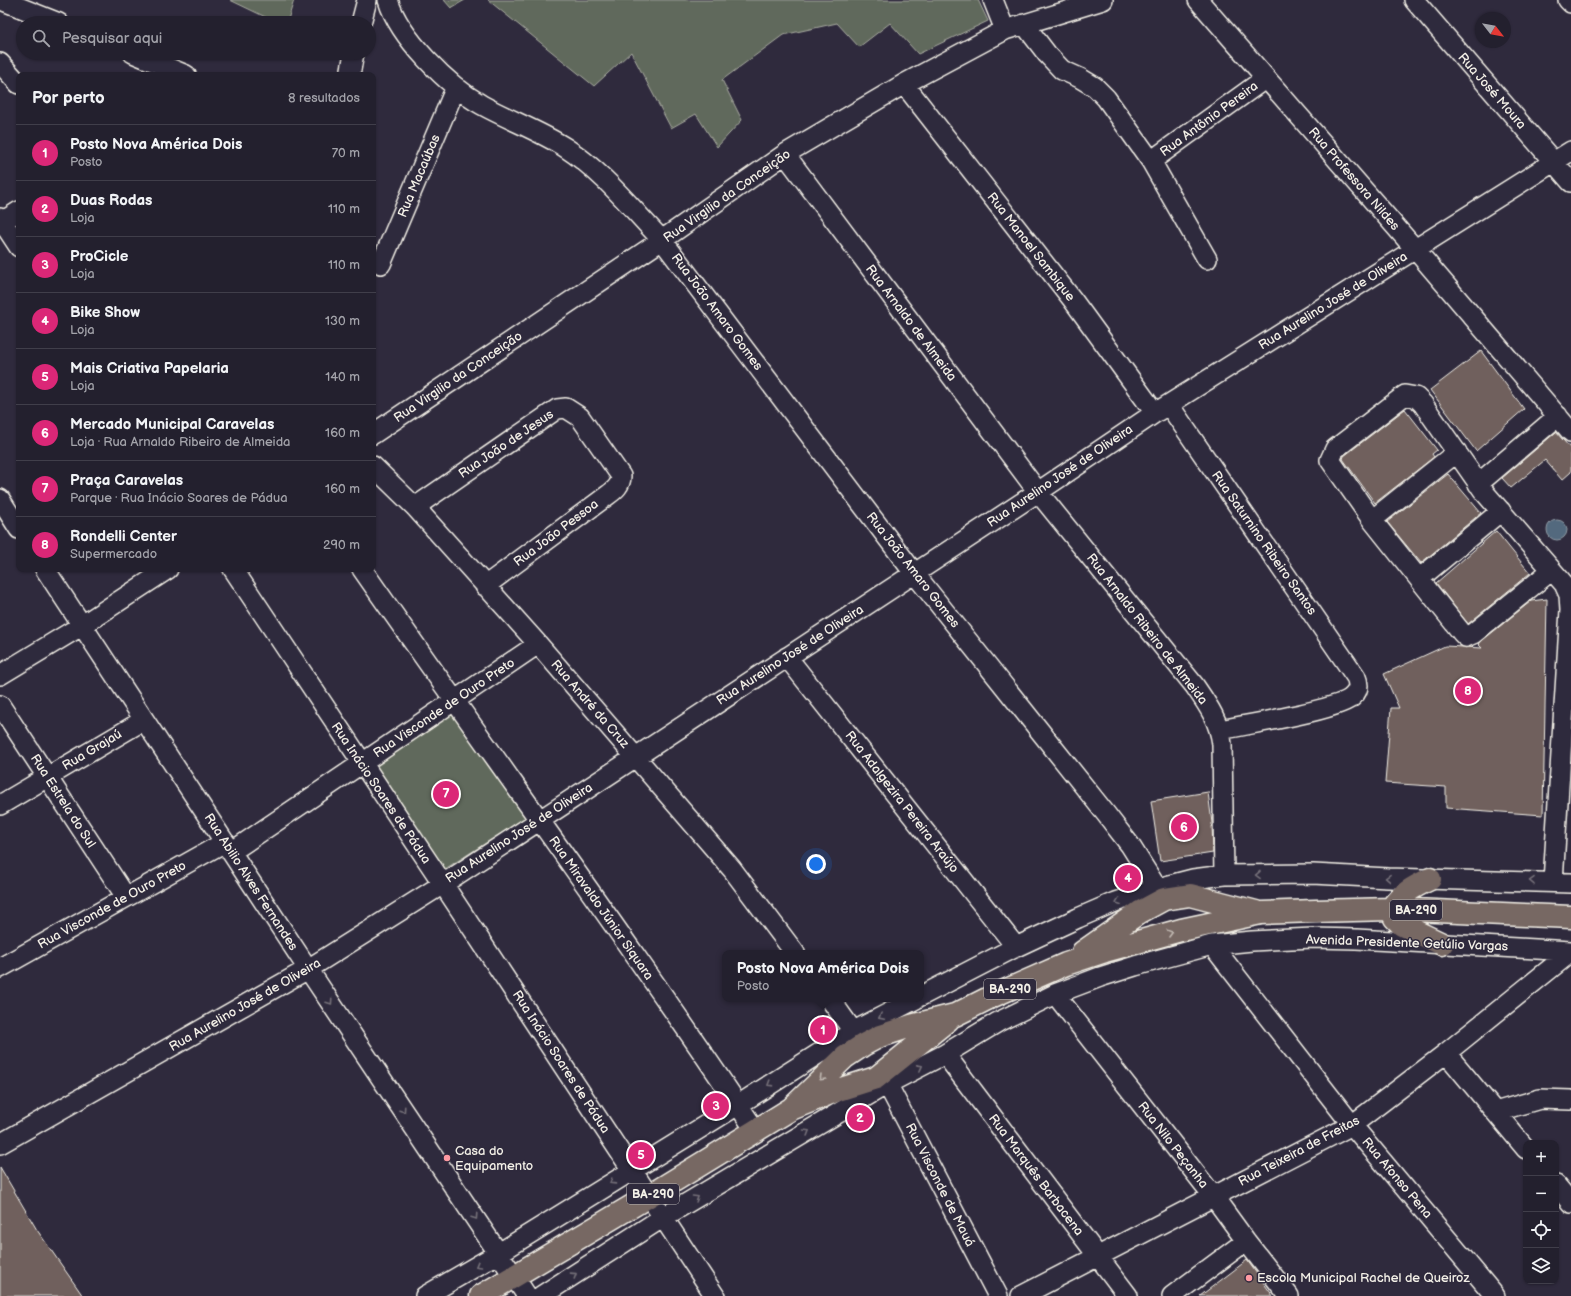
<!DOCTYPE html>
<html lang="pt">
<head>
<meta charset="utf-8">
<style>
	:root { --surface:#23202e; --page:#2b2836; --text:#f1f3f6; --muted:#a3a3aa; --line:#403e4a; --accent:#db2777 }
	body { margin:0; font-family:"Balsamiq Sans",sans-serif; background:var(--page); color:var(--text) }
	.controls { position:absolute; right:12px; bottom:12px; display:grid; overflow:hidden; border-radius:8px; box-shadow:0 1px 3px #0004 }
	.controls button { width:36px; height:36px; display:grid; place-items:center; padding:0; border:0; border-bottom:1px solid var(--line); background:var(--surface); color:var(--text); font:20px sans-serif }
	.compass { position:absolute; left:1475px; top:12px; width:36px; height:36px; border-radius:50%; background:var(--surface); box-shadow:0 1px 3px #0004; rotate:121deg }
	.you { position:absolute; left:816px; top:864px; width:14px; height:14px; margin:-10px; border:3px solid #fff; border-radius:50%; background:#1a73e8; box-shadow:0 0 0 6px #1a73e833 }
	.badge { display:grid; place-items:center; width:26px; height:26px; border-radius:50%; background:var(--accent); color:#fff; font-size:13px; font-weight:700 }
	.pin { position:absolute; translate:-50% -50%; border:2px solid #fff; box-shadow:0 1px 4px #0006 }
	.popup { position:absolute; left:722px; top:950px; width:202px; height:52px; box-sizing:border-box; display:grid; place-content:center; border-radius:8px; background:var(--surface); filter:drop-shadow(0 1px 3px #0005); font-size:13px; white-space:nowrap; color:var(--muted) }
	.popup b { font-size:15px; color:var(--text) }
	.popup::after { content:''; position:absolute; left:50%; top:100%; margin-left:-8px; border:8px solid transparent; border-top-color:var(--surface) }
	.list { margin:0; padding:0; list-style:none }
	h2 { display:flex; justify-content:space-between; align-items:center; height:52px; margin:0; padding:0 16px; font-size:17px }
	h2 small { font-size:13px; font-weight:400; color:var(--muted) }
	.list li { display:grid; grid-template-columns:26px 1fr auto; gap:12px; align-items:center; box-sizing:border-box; height:56px; padding:0 16px; border-top:1px solid var(--line) }
	.list b { display:block; font-size:15px; white-space:nowrap }
	.list p { margin:0; font-size:13px; white-space:nowrap; color:var(--muted) }
	.list em { font-size:13px; font-style:normal; color:var(--muted) }
	.icon { flex:none; width:22px; height:22px; fill:none; stroke:currentColor; stroke-width:2; stroke-linecap:round; stroke-linejoin:round }
	.map { position:relative; flex:none; width:1571px; height:1296px; overflow:hidden }
	.search { position:absolute; background:var(--surface); box-shadow:0 1px 3px #0004; left:16px; top:16px; width:360px; height:44px; display:flex; align-items:center; gap:10px; box-sizing:border-box; padding:0 14px; border-radius:22px; color:var(--muted); font-size:15px }
	.panel { position:absolute; background:var(--surface); box-shadow:0 1px 3px #0004; left:16px; top:72px; width:360px; height:500px; border-radius:8px }
	.map>svg:first-child { display:block }
	.green { fill:#61695c; stroke:#aaada2 }
	.water { fill:#53697e; stroke:#939fa8 }
	.building { fill:#6f605d; stroke:#f4f1e8 }
	.lines { fill:none; stroke-linecap:round; stroke-linejoin:round }
	.minor-casing { stroke:#f4f1e8; stroke-width:22 }
	.major-casing { stroke:#f4f1e8; stroke-width:25 }
	.minor { stroke:#2f2a3d; stroke-width:19 }
	.major { stroke:#776864; stroke-width:22 }
	.oneway { stroke:#747079 }
	.oneway2 { stroke:#c2bab3 }
	.poi-dot { fill:#ff9aa2; stroke:#2f2a3d; stroke-width:1.5 }
	.labels { text-anchor:middle; dominant-baseline:central; stroke-width:3; stroke-linejoin:round; paint-order:stroke }
	.shield { fill:#2f2a3d; stroke:#b9b5b5; stroke-width:1 }
	.shield-label { font-size:12px; font-weight:bold; fill:#f4f1e8 }
	.street-label { font-size:13px; fill:#f4f1e8; stroke:#2f2a3d }
	.poi-label { font-size:13px; fill:#f4f1e8; stroke:#2f2a3d; text-anchor:start }
</style>
</head>
<body>
<div class="map">
<svg width="1571" height="1296" viewBox="0 0 1571 1296">
	<rect width="100%" height="100%" fill="#2f2a3d"/>
	<filter id="ink" filterUnits="userSpaceOnUse"><feTurbulence type="fractalNoise" baseFrequency=".025" numOctaves="2"/><feDisplacementMap in="SourceGraphic" scale="8" xChannelSelector="R" yChannelSelector="G"/><feConvolveMatrix kernelMatrix="1 2 1 2 8 2 1 2 1" color-interpolation-filters="sRGB"/></filter>
	<g filter="url(#ink)">
		<path class="green" d="M230,0H294L287,23H278Z
			M444,0H465L451,8Z
			M488,0H978L988,21L918,54L890,23L859,47L837,23L783,35L722,80L742,120L717,147L696,114L671,128L631,52L594,86Z
			M452,714L525,818L437,874L368,771Z"/>
		<path class="water" d="M1547 530a10 10 0 1 1 20 0a10 10 0 1 1-20 0Z"/>
		<path class="building" d="M1481,351L1524,409L1476,451L1430,390Z
			M1405,409L1437,450L1432,454L1434,457L1375,503L1343,459L1344,456Z
			M1556,432L1571,449V472L1562,480L1545,460L1511,488L1502,478Z
			M1448,474L1481,513L1421,563L1387,522Z
			M1496,531L1530,573L1468,624L1436,583Z
			M1547,599L1543,815L1446,808V787L1385,783L1391,708H1399L1384,674L1445,646L1482,648L1478,644L1531,601Z
			M1208,792L1212,823L1213,853L1160,861L1151,801Z
			M0,1167L37,1230L83,1296H0Z
			M1247,1260L1273,1296H1200L1233,1271Z"/>
		<g class="lines">
			<defs>
				<path id="minor" d="M1,0L59,23
					M388,0C399,37 448,86 482,105C509,120 540,131 566,148C603,172 632,209 662,240L914,573L1106,814L1130,845L1164,899
					M993,0L1005,30
					M1198,0L1415,249L1571,432
					M1414,0L1571,182
					M1568,0L1571,3
					M361,23L367,0
					M1024,24L1047,54L1062,70L1080,78L1095,87L1106,98L1151,161L1207,259
					M133,53L186,75
					M0,63L19,84
					M350,75L354,53
					M904,84L1072,299L1155,413
					M785,154L1038,492L1194,685C1207,704 1219,720 1222,744L1224,875
					M1151,161L1266,78
					M0,218L19,247
					M0,223L19,211
					M381,264L456,87
					M1169,405L1356,677C1359,684 1359,690 1353,696C1341,710 1243,725 1220,730
					M373,434L662,240L785,154L904,84L1005,30L1103,0
					M373,466L415,507L538,644L732,869L795,953
					M1478,484L1558,416
					M0,499L19,529
					M415,507L557,409L566,408L580,417L621,476C621,485 615,490 608,495L485,586
					M1372,520L1457,452
					M45,569L308,969L527,1296
					M233,569L443,884L715,1296
					M362,569C492,756 628,940 755,1130
					M1552,570L1473,634L1466,637L1462,633L1372,520L1330,460L1335,449L1405,395L1416,397L1423,404L1485,493L1564,584L1569,595L1570,610L1553,882
					M1419,579L1501,511
					M787,657L1016,947
					M0,675L81,626L168,569
					M0,705L126,897
					M0,805L144,720
					M231,852L538,644
					M1212,945L1352,1125L1495,1296
					M0,968L225,842
					M1055,994L1214,1197L1246,1241L1289,1296
					M921,996L1016,947L1078,918L1115,902L1158,888L1193,879L1224,875L1313,874L1388,878L1571,883
					M830,999L860,1041
					M1446,1053L1526,1149
					M945,1054L1128,1296
					M882,1074L998,1296
					M1495,1112L1540,1099L1571,1100
					M0,1144L308,969L443,884L1038,492L1155,413L1571,151
					M1556,1185L1571,1203
					M425,1296L499,1253L738,1105L854,1031L916,999
					M541,1296L662,1218L887,1084L945,1054L998,1022L1055,994L1100,977L1135,966L1212,945L1252,941L1313,938L1356,939L1571,951
					M1021,1296L1352,1125L1446,1053L1571,952
					M1172,1296L1246,1241"/>
				<path id="major" d="M1430,879C1413,887 1402,893 1391,909L1395,918L1402,925L1442,944
					M1083,952L1140,912L1164,899L1190,895L1256,912
					M791,1109L845,1057L863,1045L880,1036L911,1026L955,1015L993,996L1066,964L1105,951L1181,930L1261,913L1315,911L1391,909L1571,917
					M481,1296L649,1196L791,1109L838,1090L876,1078L948,1020"/>
			</defs>
			<use href="#minor" class="minor-casing"/>
			<use href="#major" class="major-casing"/>
			<use href="#minor" class="minor"/>
			<use href="#major" class="major"/>
		</g>
		<defs><path id="oneway-chevron" d="M-2-3.5L2.5 0L-2 3.5" fill="none" stroke-width="1.6" stroke-linecap="round" stroke-linejoin="round"/></defs>
		<g class="oneway">
			<use href="#oneway-chevron" transform="translate(1258 875) rotate(179)"/>
			<use href="#oneway-chevron" transform="translate(1388 878) rotate(-178)"/>
			<use href="#oneway-chevron" transform="translate(1532 881) rotate(-179)"/>
			<use href="#oneway-chevron" transform="translate(1118 902) rotate(160)"/>
			<use href="#oneway-chevron" transform="translate(330 1002) rotate(56)"/>
			<use href="#oneway-chevron" transform="translate(881 1017) rotate(153)"/>
			<use href="#oneway-chevron" transform="translate(920 1067) rotate(-28)"/>
			<use href="#oneway-chevron" transform="translate(770 1084) rotate(148)"/>
			<use href="#oneway-chevron" transform="translate(403 1110) rotate(56)"/>
			<use href="#oneway-chevron" transform="translate(807 1132) rotate(-31)"/>
			<use href="#oneway-chevron" transform="translate(612 1182) rotate(148)"/>
			<use href="#oneway-chevron" transform="translate(696 1198) rotate(-31)"/>
			<use href="#oneway-chevron" transform="translate(475 1217) rotate(56)"/>
			<use href="#oneway-chevron" transform="translate(478 1265) rotate(150)"/>
			<use href="#oneway-chevron" transform="translate(574 1275) rotate(-33)"/>
		</g>
		<g class="oneway2">
			<use href="#oneway-chevron" transform="translate(1170 933) rotate(-15)"/>
			<use href="#oneway-chevron" transform="translate(822 1078) rotate(135)"/>
		</g>
	</g>
	<g class="poi-dot">
		<circle cx="447" cy="1158" r="4"/>
		<circle cx="1249" cy="1278" r="4"/>
	</g>
	<g class="labels">
		<g class="shield">
			<rect x="1390" y="900" width="52" height="20" rx="3"/>
			<rect x="984" y="979" width="52" height="20" rx="3"/>
			<rect x="627" y="1184" width="52" height="20" rx="3"/>
		</g>
		<g class="shield-label">
			<text x="1416" y="910">BA-290</text>
			<text x="1010" y="989">BA-290</text>
			<text x="653" y="1194">BA-290</text>
		</g>
		<g class="street-label">
			<text transform="translate(1492 91) rotate(49)">Rua José Moura</text>
			<text transform="translate(1209 119) rotate(-36)">Rua Antônio Pereira</text>
			<text transform="translate(419 176) rotate(-67)">Rua Macaúbas</text>
			<text transform="translate(1354 179) rotate(49)">Rua Professora Nildes</text>
			<text transform="translate(727 196) rotate(-35)">Rua Virgilio da Conceição</text>
			<text transform="translate(1031 247) rotate(52)">Rua Manoel Sambique</text>
			<text transform="translate(1333 301) rotate(-32)">Rua Aurelino José de Oliveira</text>
			<text transform="translate(717 312) rotate(53)">Rua João Amaro Gomes</text>
			<text transform="translate(911 323) rotate(53)">Rua Arnaldo de Almeida</text>
			<text transform="translate(458 377) rotate(-34)">Rua Virgilio da Conceição</text>
			<text transform="translate(506 444) rotate(-34)">Rua João de Jesus</text>
			<text transform="translate(1060 476) rotate(-34)">Rua Aurelino José de Oliveira</text>
			<text transform="translate(556 533) rotate(-37)">Rua João Pessoa</text>
			<text transform="translate(1264 543) rotate(55)">Rua Saturnino Ribeiro Santos</text>
			<text transform="translate(913 570) rotate(52)">Rua João Amaro Gomes</text>
			<text transform="translate(1147 629) rotate(52)">Rua Arnaldo Ribeiro de Almeida</text>
			<text transform="translate(790 655) rotate(-33)">Rua Aurelino José de Oliveira</text>
			<text transform="translate(590 704) rotate(49)">Rua André da Cruz</text>
			<text transform="translate(444 708) rotate(-34)">Rua Visconde de Ouro Preto</text>
			<text transform="translate(92 750) rotate(-31)">Rua Grajaú</text>
			<text transform="translate(381 793) rotate(56)">Rua Inácio Soares de Pádua</text>
			<text transform="translate(63 801) rotate(57)">Rua Estrela do Sul</text>
			<text transform="translate(902 802) rotate(52)">Rua Adalgezira Pereira Araújo</text>
			<text transform="translate(519 833) rotate(-33)">Rua Aurelino José de Oliveira</text>
			<text transform="translate(251 882) rotate(57)">Rua Abilio Alves Fernandes</text>
			<text transform="translate(112 905) rotate(-29)">Rua Visconde de Ouro Preto</text>
			<text transform="translate(601 908) rotate(55)">Rua Miravaldo Júnior Siquara</text>
			<text transform="translate(1407 943) rotate(2)">Avenida Presidente Getúlio Vargas</text>
			<text transform="translate(245 1005) rotate(-30)">Rua Aurelino José de Oliveira</text>
			<text transform="translate(561 1062) rotate(57)">Rua Inácio Soares de Pádua</text>
			<text transform="translate(1173 1145) rotate(52)">Rua Nilo Peçanha</text>
			<text transform="translate(1299 1151) rotate(-28)">Rua Teixeira de Freitas</text>
			<text transform="translate(1036 1175) rotate(53)">Rua Marquês Barbacena</text>
			<text transform="translate(1397 1178) rotate(50)">Rua Afonso Pena</text>
			<text transform="translate(940 1185) rotate(63)">Rua Visconde de Mauá</text>
		</g>
		<g class="poi-label">
			<text x="455" y="1151">Casa do<tspan x="455" dy="15">Equipamento</tspan></text>
			<text x="1257" y="1278">Escola Municipal Rachel de Queiroz</text>
		</g>
	</g>
</svg>
<div class="controls">
<button>+</button>
<button>−</button>
<button><svg class="icon" aria-label="locate" viewBox="0 0 24 24"><circle cx="12" cy="12" r="6"/><path d="M12 2v4M12 18v4M2 12h4M18 12h4"/></svg></button>
<button><svg class="icon" aria-label="layers" viewBox="0 0 24 24"><path d="M12 4l9 5-9 5-9-5zM3 14l9 5 9-5"/></svg></button>
</div>
<svg class="compass" viewBox="-18 -18 36 36"><path d="M0-13l5 13h-10z" fill="#e53935"/><path d="M0 13l5-13h-10z" fill="#a3a3aa"/></svg>
<div class="you"></div>
<div class="pin badge" style="left:823px;top:1030px">1</div>
<div class="popup"><b>Posto Nova América Dois</b>Posto</div>
<div class="pin badge" style="left:860px;top:1118px">2</div>
<div class="pin badge" style="left:716px;top:1106px">3</div>
<div class="pin badge" style="left:1128px;top:878px">4</div>
<div class="pin badge" style="left:641px;top:1155px">5</div>
<div class="pin badge" style="left:1184px;top:827px">6</div>
<div class="pin badge" style="left:446px;top:794px">7</div>
<div class="pin badge" style="left:1468px;top:691px">8</div>
<div class="search"><svg class="icon" aria-label="search" viewBox="0 0 24 24"><circle cx="10" cy="10" r="6"/><path d="M15 15l6 6"/></svg>Pesquisar aqui</div>
<section class="panel">
<h2>Por perto<small>8 resultados</small></h2>
<ul class="list">
<li><span class="badge">1</span><div><b>Posto Nova América Dois</b><p>Posto</p></div><em>70 m</em></li>
<li><span class="badge">2</span><div><b>Duas Rodas</b><p>Loja</p></div><em>110 m</em></li>
<li><span class="badge">3</span><div><b>ProCicle</b><p>Loja</p></div><em>110 m</em></li>
<li><span class="badge">4</span><div><b>Bike Show</b><p>Loja</p></div><em>130 m</em></li>
<li><span class="badge">5</span><div><b>Mais Criativa Papelaria</b><p>Loja</p></div><em>140 m</em></li>
<li><span class="badge">6</span><div><b>Mercado Municipal Caravelas</b><p>Loja · Rua Arnaldo Ribeiro de Almeida</p></div><em>160 m</em></li>
<li><span class="badge">7</span><div><b>Praça Caravelas</b><p>Parque · Rua Inácio Soares de Pádua</p></div><em>160 m</em></li>
<li><span class="badge">8</span><div><b>Rondelli Center</b><p>Supermercado</p></div><em>290 m</em></li>
</ul>
</section>
</div>
</body>
</html>
